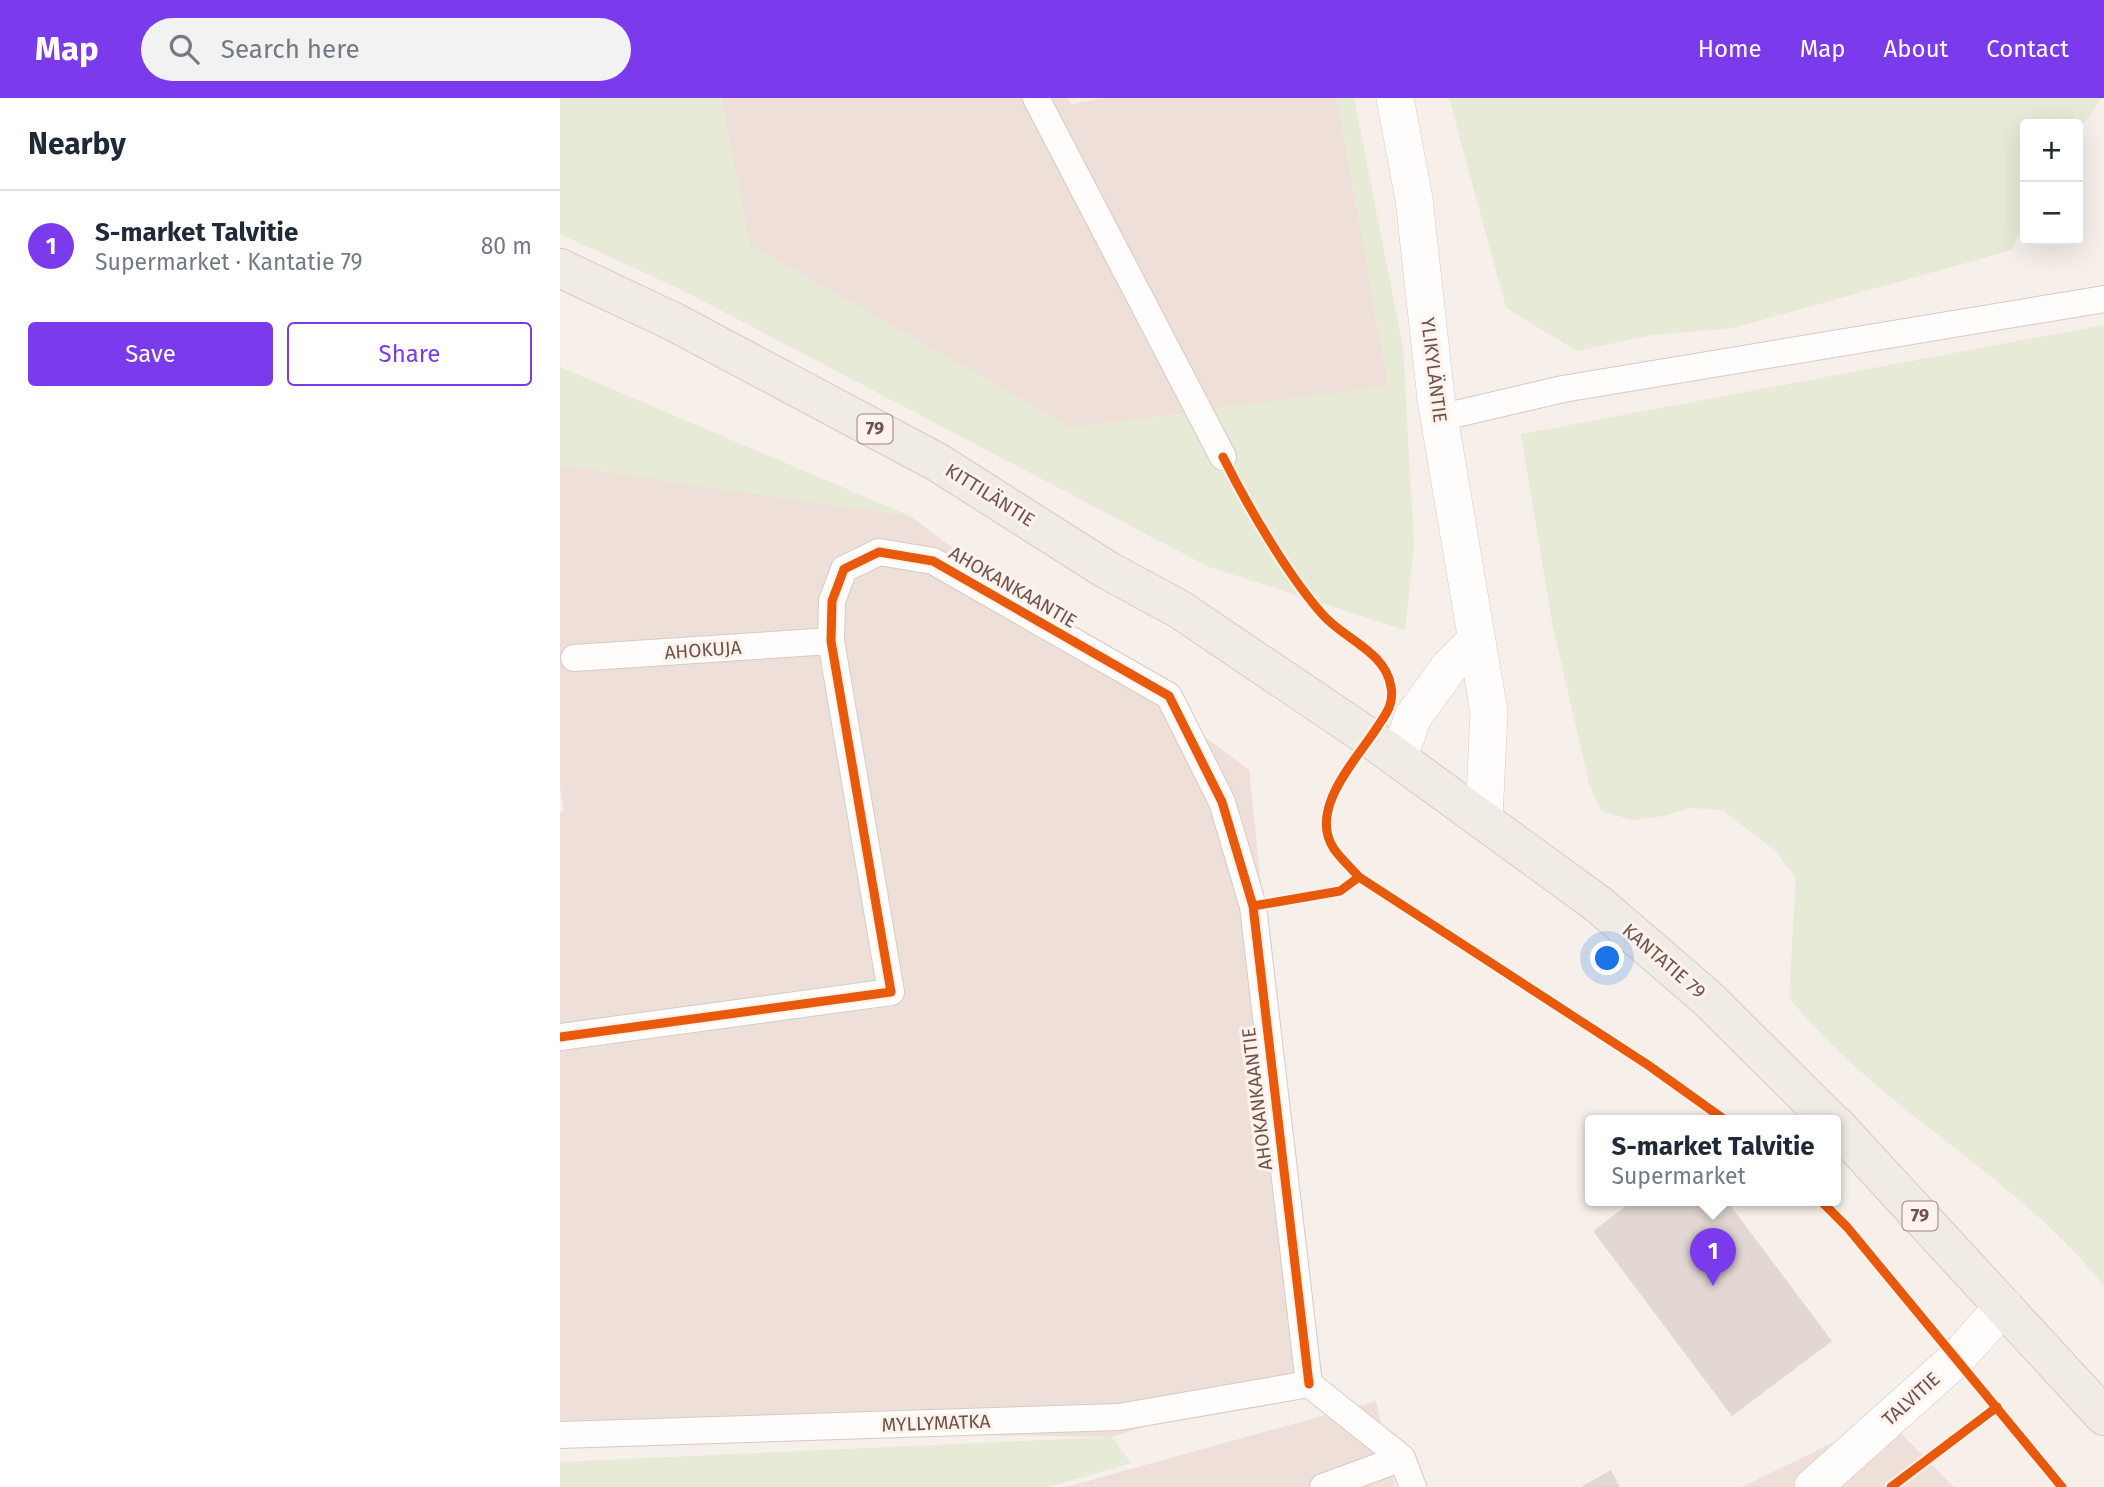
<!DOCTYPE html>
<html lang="en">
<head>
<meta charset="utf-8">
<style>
	:root { --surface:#fff; --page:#f2f2f3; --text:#1f2937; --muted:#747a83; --line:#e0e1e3; --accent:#7c3aed }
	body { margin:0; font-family:"Fira Sans",sans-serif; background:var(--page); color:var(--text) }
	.controls { position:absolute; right:21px; top:21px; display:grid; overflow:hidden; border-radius:7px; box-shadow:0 7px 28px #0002 }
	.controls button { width:63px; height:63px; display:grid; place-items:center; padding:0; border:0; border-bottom:2px solid var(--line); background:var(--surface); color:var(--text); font:35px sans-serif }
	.you { position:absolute; left:1048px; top:861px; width:24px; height:24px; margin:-18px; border:5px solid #fff; border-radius:50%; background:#1a73e8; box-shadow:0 0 0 10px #1a73e833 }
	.badge { display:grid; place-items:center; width:46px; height:46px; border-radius:50%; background:var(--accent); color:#fff; font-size:23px; font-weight:700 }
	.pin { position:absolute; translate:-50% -58px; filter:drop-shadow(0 2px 4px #0008) }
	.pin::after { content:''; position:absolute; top:37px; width:24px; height:21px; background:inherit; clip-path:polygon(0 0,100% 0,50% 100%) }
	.popup { position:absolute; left:1025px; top:1017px; width:256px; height:91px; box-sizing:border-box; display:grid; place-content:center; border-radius:7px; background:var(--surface); filter:drop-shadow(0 2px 5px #0005); font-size:23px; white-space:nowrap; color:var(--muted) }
	.popup b { font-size:26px; color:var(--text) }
	.popup::after { content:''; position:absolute; left:50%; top:100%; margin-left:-14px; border:14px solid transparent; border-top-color:var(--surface) }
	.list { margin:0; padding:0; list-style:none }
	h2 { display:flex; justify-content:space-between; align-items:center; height:91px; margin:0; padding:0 28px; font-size:30px }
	h2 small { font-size:23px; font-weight:400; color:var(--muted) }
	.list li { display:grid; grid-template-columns:46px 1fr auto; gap:21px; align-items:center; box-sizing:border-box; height:112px; padding:0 28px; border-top:2px solid var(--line) }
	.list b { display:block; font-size:26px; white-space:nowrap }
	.list p { margin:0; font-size:23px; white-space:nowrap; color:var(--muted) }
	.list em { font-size:23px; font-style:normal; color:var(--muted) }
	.actions { display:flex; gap:14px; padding:21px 28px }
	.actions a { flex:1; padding:16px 0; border:2px solid var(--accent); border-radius:7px; text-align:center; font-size:24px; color:var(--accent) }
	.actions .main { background:var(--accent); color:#fff }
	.icon { flex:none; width:38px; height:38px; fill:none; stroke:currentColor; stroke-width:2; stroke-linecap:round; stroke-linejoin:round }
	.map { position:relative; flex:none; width:1544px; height:1389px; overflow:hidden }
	header { display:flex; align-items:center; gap:42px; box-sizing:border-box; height:98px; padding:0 35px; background:var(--accent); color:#fff }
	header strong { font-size:33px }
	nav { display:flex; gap:38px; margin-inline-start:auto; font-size:24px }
	.search { width:490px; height:63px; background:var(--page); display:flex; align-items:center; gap:18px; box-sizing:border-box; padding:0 24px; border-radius:38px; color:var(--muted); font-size:26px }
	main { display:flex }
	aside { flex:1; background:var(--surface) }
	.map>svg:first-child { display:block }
	.residential { fill:#eee0d8 }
	.green { fill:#e6ead6 }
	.building { fill:#e2d7d2 }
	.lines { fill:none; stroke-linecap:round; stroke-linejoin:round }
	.minor-casing { stroke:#d4cbc7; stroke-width:28 }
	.secondary-casing { stroke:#d4cbc7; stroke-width:38 }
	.primary-casing { stroke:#d4cac7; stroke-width:40 }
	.minor { stroke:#fefdfc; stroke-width:26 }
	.secondary { stroke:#fefdfc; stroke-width:37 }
	.primary { stroke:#f1ebe6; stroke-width:38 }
	.cycleway-casing { stroke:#fdf3ec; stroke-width:13 }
	.cycleway { stroke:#e8590c; stroke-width:9 }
	.labels { text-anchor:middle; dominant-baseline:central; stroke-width:6; stroke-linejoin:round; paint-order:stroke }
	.shield { fill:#fdf3ec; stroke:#9b837d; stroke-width:2 }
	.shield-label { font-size:18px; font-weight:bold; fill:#71534d }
	.street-label { font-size:19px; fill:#71534d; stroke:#fdf3ec }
</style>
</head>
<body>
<header>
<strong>Map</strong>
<div class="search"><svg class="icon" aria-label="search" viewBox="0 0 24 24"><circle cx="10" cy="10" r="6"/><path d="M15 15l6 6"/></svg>Search here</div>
<nav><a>Home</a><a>Map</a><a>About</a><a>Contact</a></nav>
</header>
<main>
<aside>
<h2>Nearby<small></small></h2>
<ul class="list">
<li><span class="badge">1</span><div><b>S-market Talvitie</b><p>Supermarket · Kantatie 79</p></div><em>80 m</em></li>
</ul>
<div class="actions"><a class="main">Save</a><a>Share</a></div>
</aside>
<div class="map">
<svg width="1544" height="1389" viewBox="0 0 1544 1389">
	<rect width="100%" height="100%" fill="#f6efea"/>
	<path class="residential" d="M161,0H507L512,6L544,0H777L829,288L511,330L190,147Z
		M0,367L350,418L689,672L752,1274L552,1339L0,1331V715L4,714L0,688Z
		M816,1303L835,1389H506Z
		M1325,1319L1394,1389H1182Z"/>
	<path class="green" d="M0,0H161L190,147L511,330L828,288L777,0H794L843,249L854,448L845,532L649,469L124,193L0,136Z
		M889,0H1542L1518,34V26H1465V116L1452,152L1173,230L1092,237L1017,253L946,210Z
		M1544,227V1188C1455,1075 1318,1012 1229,899L1236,779L1215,753L1163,712L1131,710L1103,718L1072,722L1041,713L1029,685L992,525L961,336Z
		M0,269L350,418L0,367Z
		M552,1339L571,1365L488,1389H0V1364Z"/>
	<path class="building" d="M1074,1102H1166L1272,1243L1172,1318L1033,1133Z
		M1051,1372L1060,1389H1021Z"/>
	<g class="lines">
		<defs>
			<path id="minor" d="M476,0L663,359
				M879,320L1003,291L1544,201
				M14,560L271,543
				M0,939L331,894L271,543L272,503L284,471L319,454L373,463L609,598L662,704L693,808L749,1286
				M749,1286L842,1360L853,1389
				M0,1337L559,1319L749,1286
				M763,1389L842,1360"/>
			<path id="secondary" d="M835,0L854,101L876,301L929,614L924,721
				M838,661L853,619L889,569L915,543
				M1253,1389L1397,1260L1444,1208"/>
			<path id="primary" d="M0,170L114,224L377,364L547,472L619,511L810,640L1038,806L1146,899L1270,1022
				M1276,1027L1544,1318"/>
		</defs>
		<use href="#minor" class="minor-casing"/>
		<use href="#secondary" class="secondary-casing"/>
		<use href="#primary" class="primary-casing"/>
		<use href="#minor" class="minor"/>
		<use href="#secondary" class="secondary"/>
		<use href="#primary" class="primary"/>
		<defs>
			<path id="cycleway" d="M663,359C687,407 728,478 763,517C784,541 826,554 831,589C834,605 827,615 818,628C798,660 747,711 774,751C781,761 791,770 799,779L1088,967L1165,1022
				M693,808L780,793L799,779
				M0,939L331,894L271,543L272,503L284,471L319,454L373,463L609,598L662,704L693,808L749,1286
				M1260,1102L1287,1129L1502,1389
				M1331,1389L1437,1309"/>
		</defs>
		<use href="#cycleway" class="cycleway-casing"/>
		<use href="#cycleway" class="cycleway"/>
	</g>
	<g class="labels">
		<g class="shield">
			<rect x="297.5" y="316.5" width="35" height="29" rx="5"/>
			<rect x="1342.5" y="1103.5" width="35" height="29" rx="5"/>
		</g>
		<g class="shield-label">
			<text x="315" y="331">79</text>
			<text x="1360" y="1118">79</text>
		</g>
		<g class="street-label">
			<text transform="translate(874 272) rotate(83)">YLIKYLÄNTIE</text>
			<text transform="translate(430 397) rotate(32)">KITTILÄNTIE</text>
			<text transform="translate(453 489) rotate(30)">AHOKANKAANTIE</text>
			<text transform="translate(143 552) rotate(-4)">AHOKUJA</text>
			<text transform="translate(1104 863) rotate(41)">KANTATIE 79</text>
			<text transform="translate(697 1001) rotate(-97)">AHOKANKAANTIE</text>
			<text transform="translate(1351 1301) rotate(-42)">TALVITIE</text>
			<text transform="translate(376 1325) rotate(-2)">MYLLYMATKA</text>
		</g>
	</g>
</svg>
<div class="controls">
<button>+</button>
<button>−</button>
</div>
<div class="you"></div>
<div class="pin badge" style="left:1153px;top:1188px">1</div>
<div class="popup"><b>S-market Talvitie</b>Supermarket</div>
</div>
</main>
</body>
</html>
